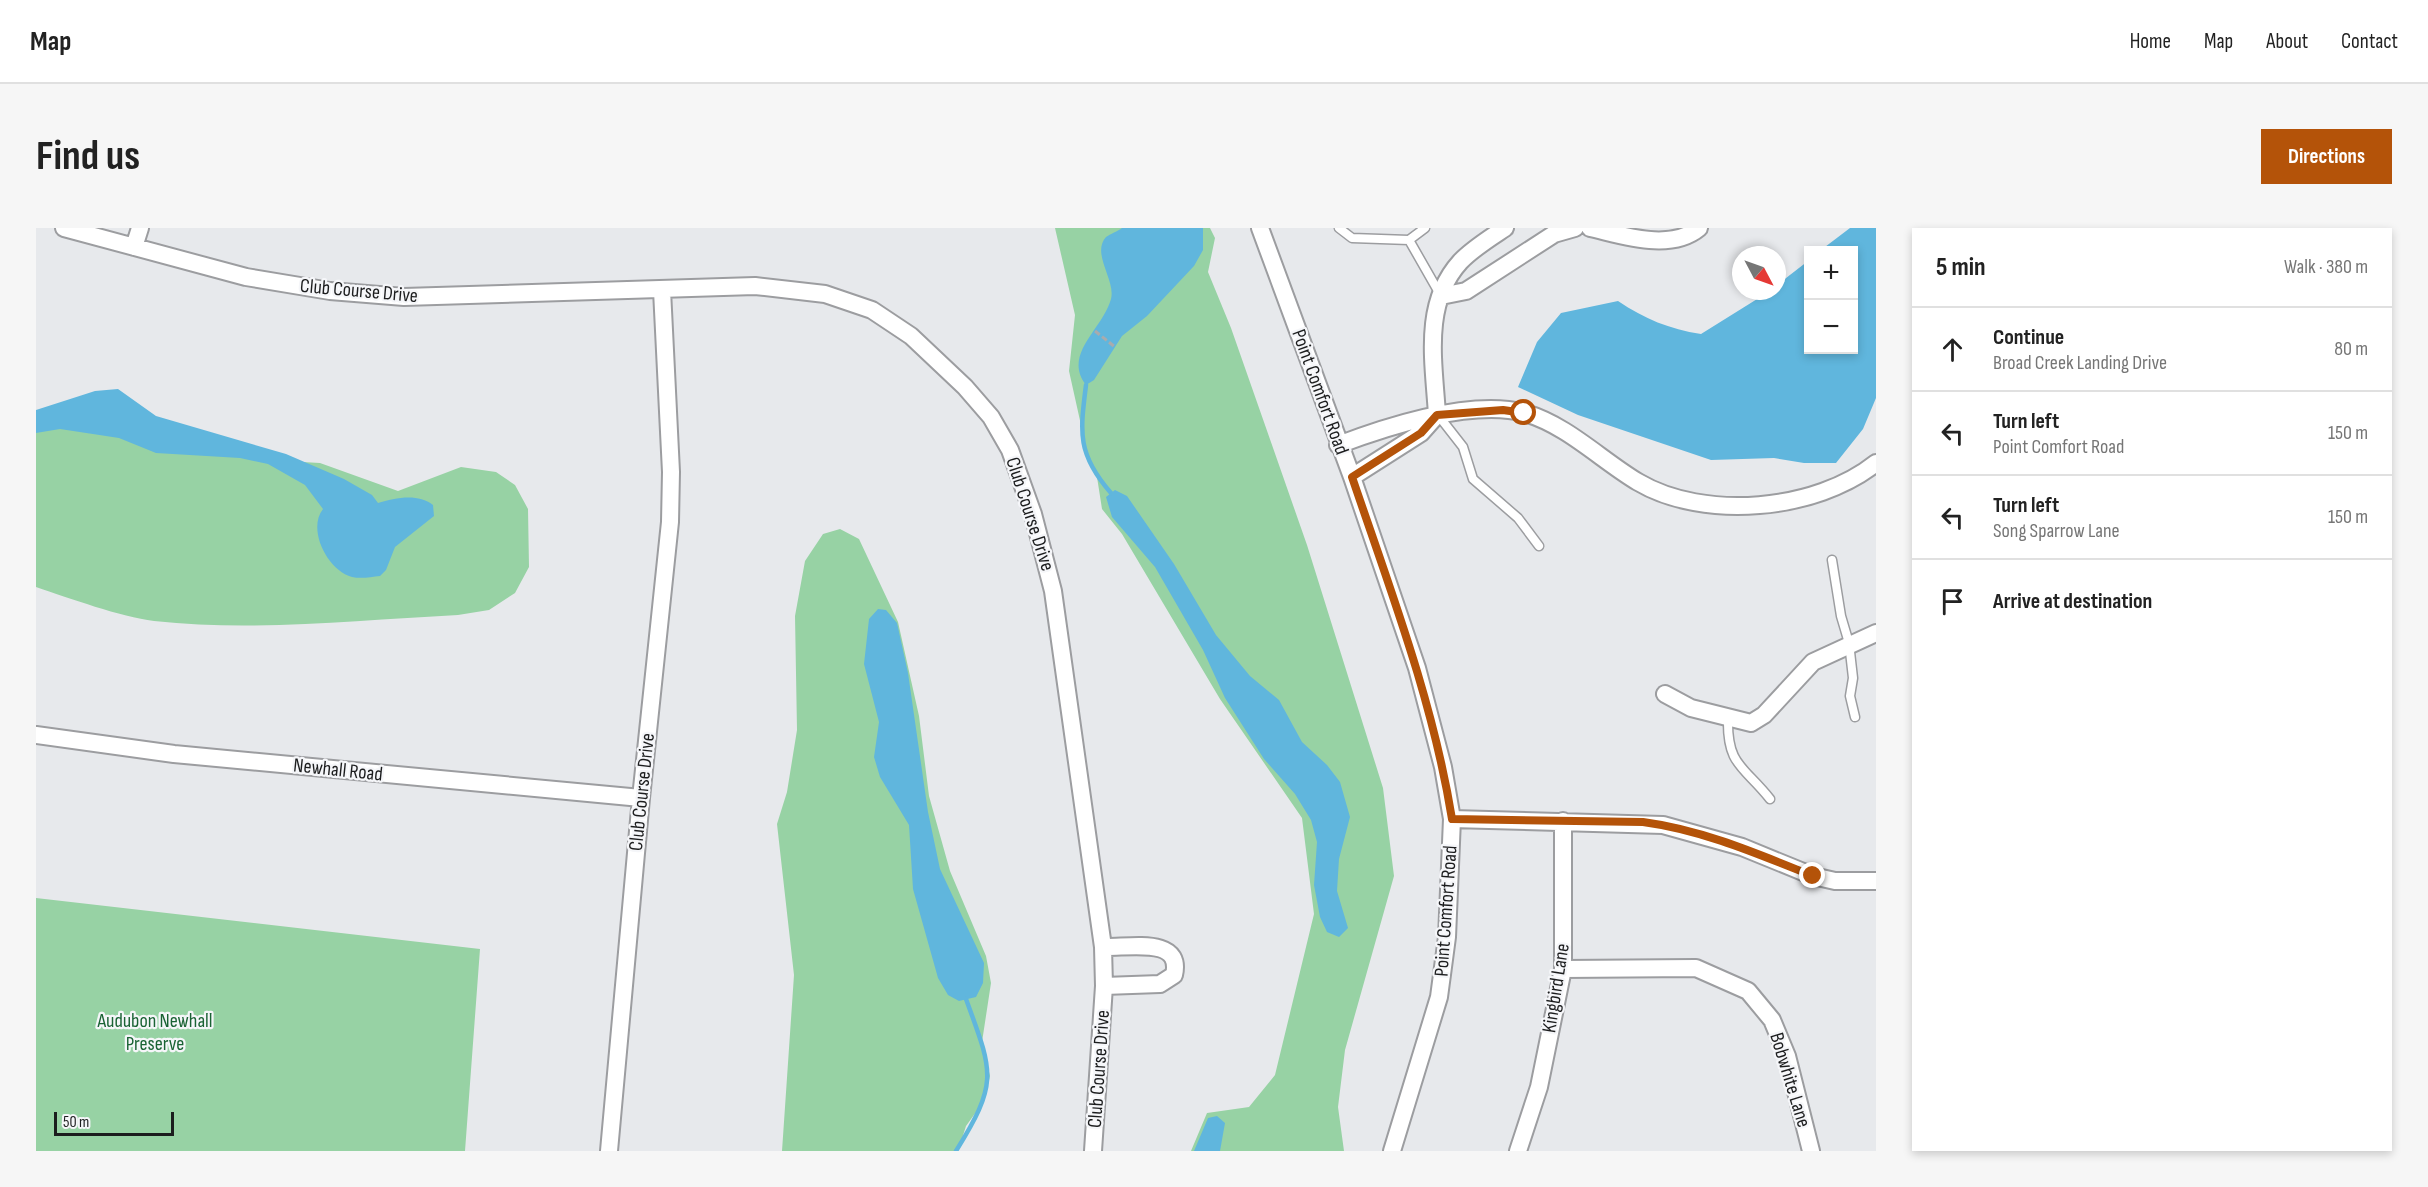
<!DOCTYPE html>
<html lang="en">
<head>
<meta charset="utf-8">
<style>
	:root { --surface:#fff; --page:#f6f6f6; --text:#222; --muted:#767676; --line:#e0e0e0; --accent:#b45309 }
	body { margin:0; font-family:"Sofia Sans Condensed",sans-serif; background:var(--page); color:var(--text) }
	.controls { position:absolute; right:18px; top:18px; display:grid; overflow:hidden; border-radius:0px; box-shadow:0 3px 9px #0003 }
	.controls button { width:54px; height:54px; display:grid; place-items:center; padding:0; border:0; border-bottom:2px solid var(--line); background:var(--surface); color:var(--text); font:30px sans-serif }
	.compass { position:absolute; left:1696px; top:18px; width:54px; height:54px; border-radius:50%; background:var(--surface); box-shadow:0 3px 9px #0003; rotate:131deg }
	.scale { position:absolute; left:18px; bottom:15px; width:120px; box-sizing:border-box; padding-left:6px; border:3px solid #1c1d1e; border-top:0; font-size:16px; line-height:21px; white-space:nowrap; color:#1c1d1e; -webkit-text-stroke:4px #f5f6f9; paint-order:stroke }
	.stop { position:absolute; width:18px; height:18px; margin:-14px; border:4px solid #b45309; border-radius:50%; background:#fff }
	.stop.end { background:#b45309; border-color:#fff; box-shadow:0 2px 6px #0008 }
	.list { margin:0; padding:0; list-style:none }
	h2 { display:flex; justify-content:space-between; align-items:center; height:78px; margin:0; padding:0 24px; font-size:26px }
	h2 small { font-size:20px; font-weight:400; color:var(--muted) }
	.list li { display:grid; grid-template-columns:39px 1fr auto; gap:18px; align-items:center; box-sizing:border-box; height:84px; padding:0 24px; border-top:2px solid var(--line) }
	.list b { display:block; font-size:22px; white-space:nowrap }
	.list p { margin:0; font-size:20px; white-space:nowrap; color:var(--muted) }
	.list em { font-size:20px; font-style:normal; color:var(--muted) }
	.icon { flex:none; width:33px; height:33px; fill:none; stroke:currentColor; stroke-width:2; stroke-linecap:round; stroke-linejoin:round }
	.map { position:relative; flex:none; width:1840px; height:923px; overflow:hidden; border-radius:0px }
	header { display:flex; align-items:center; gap:36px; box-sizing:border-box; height:84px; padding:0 30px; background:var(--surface); border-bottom:2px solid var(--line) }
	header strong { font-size:28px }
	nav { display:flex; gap:33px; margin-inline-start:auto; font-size:21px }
	.intro { display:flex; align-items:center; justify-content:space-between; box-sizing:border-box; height:144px; padding:0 36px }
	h1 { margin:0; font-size:42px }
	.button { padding:15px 27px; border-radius:0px; background:var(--accent); color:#fff; font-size:21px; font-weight:700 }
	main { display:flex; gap:36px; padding:0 36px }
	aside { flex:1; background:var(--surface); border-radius:0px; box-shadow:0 3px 9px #0003 }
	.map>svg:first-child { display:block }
	.green { fill:#97d2a4 }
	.water { fill:#60b6dd }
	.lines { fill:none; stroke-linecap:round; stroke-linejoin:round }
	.stream { stroke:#60b6dd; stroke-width:4.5 }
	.service-casing { stroke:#9c9da0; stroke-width:11 }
	.minor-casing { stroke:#9c9da0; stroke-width:20 }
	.path { stroke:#a9abad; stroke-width:3; stroke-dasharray:6 3; stroke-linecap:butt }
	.service { stroke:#fff; stroke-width:8 }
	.minor { stroke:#fff; stroke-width:16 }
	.route { stroke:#b45309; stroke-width:8 }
	.labels { text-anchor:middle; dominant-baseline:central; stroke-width:4.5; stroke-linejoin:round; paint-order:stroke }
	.street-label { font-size:20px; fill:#1c1d1e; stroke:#f5f6f9 }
	.park-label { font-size:20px; fill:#1a6334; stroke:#f5f6f9 }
</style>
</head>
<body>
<header>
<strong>Map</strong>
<nav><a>Home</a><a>Map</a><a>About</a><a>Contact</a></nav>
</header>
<div class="intro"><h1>Find us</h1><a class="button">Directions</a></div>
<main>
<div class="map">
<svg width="1840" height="923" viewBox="0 0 1840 923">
	<rect width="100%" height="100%" fill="#e7e9ec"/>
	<path class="green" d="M1019,0H1174L1179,10L1172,44L1195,100L1271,317L1347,560L1358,648L1309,822L1302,879L1308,923H1155L1171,885L1213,879L1239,847L1278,686L1266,590L1184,471L1086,306L1066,281L1061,249L1047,221L1045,197L1033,143L1039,87Z
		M0,192L249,233L284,235L362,263L425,239L460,244L479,257L492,281L493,339L479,365L453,382L422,387C322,392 218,404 118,393C85,389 33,370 0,359Z
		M804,301L823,311L862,394L883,488L893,568L914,643L950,728L955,755L946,814L954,848L948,873L930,898L922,923H746L758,747L741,596L751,564L761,502L759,388L769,333L787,306Z
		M0,670L444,721L429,923H0Z"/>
	<path class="water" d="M1086,0H1167V22L1158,38L1111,88L1086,108L1058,152L1050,157C1026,126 1067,101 1075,71C1080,52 1055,26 1070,9C1074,6 1082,3 1086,0Z
		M1814,0H1840V170L1827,201L1800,235H1768L1738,230L1675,232L1542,187L1482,159L1501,114L1525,85L1582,73C1609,91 1633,101 1665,106L1734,63H1741V57L1772,33V122H1818V22H1785Z
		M82,161L120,188L250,226L308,251L336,267L342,275C359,270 382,265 397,277L398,288L359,319L350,342L344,348C335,349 325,351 316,349C291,342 271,301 287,281L269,257L232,236L204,230L120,225L83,210L24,201L0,205V182L59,163Z
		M1079,262L1091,268L1138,336L1180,407L1214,448L1243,472L1266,514L1291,537L1304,554L1314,589L1303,631L1301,663L1312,700L1303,709L1291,704L1284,689L1278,657L1281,614L1275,592L1259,566L1228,531L1189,470L1167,422L1119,339L1076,289L1070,269Z
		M842,381L850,382L861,395L872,445L892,584L904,641L948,735L947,755L940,769L923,773L912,767L902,750L877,661L873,597L844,549L838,529L843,494L828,436L833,391Z
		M1181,888L1189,895L1184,923H1158L1172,890Z"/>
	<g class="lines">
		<path class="stream" d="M1050,157C1044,205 1041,226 1075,265
			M920,923C963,854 957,845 930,771"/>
		<defs>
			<path id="service" d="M1303,0L1316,10L1373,12L1405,68
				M1373,12L1389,0
				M1402,187L1427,219L1437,251L1482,290L1503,318
				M1796,332L1805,388L1813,415L1817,450L1814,468L1819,489
				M1692,491C1691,538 1708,538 1734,571"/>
			<path id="minor" d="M28,0L210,49L294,63L368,69L719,58L789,66L836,82L875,108L929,159L955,189L974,222L997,286L1017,363L1067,719L1068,758L1057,923
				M1224,0L1316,249L1381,440L1407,539L1416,591L1411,709L1403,769L1356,923
				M1554,0C1586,7 1634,24 1663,0
				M98,19L104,0
				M1405,68L1430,63L1518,6L1539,0
				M1401,187C1398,135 1386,76 1424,34C1436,21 1454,10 1469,0
				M1302,217C1352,198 1436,171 1489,185C1531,197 1565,232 1602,254C1668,293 1780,283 1840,235
				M1316,249L1385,205L1401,187
				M1629,466L1655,480L1715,495L1728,487L1777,434L1840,405
				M0,507L138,526L605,570
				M1416,591L1627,597L1706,619L1777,648L1799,653H1840
				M1067,719C1093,720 1147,708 1138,747L1124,756L1068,758
				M1527,741L1660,740L1712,763L1736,792L1751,828L1775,923
				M573,923L605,570L634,294L635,244L626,62
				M1482,923L1503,859L1527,741V593"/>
		</defs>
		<use href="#service" class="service-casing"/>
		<use href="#minor" class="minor-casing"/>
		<path class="path" d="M1059,103L1079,119"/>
		<use href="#service" class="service"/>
		<use href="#minor" class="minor"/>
	</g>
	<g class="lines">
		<path class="route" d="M1488,185L1467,182L1401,187L1385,205L1316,249C1354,361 1397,473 1416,591L1607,594C1667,602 1722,626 1777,648"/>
	</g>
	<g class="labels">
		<g class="street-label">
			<text transform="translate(323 63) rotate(5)">Club Course Drive</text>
			<text transform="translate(1284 164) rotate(70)">Point Comfort Road</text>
			<text transform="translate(994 286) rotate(72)">Club Course Drive</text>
			<text transform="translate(302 542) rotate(6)">Newhall Road</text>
			<text transform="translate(606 564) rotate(-84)">Club Course Drive</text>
			<text transform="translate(1410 683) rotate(-86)">Point Comfort Road</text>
			<text transform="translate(1520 760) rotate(-81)">Kingbird Lane</text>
			<text transform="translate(1063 841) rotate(-86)">Club Course Drive</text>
			<text transform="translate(1754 852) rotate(73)">Bobwhite Lane</text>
		</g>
		<g class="park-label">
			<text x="119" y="793">Audubon Newhall<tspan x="119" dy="23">Preserve</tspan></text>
		</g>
	</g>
</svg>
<div class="controls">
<button>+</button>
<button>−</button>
</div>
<svg class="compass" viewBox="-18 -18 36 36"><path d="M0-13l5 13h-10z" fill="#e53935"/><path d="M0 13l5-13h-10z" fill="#767676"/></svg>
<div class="scale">50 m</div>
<div class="stop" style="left:1488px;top:185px"></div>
<div class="stop end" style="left:1777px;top:648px"></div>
</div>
<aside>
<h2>5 min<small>Walk · 380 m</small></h2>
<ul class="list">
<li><svg class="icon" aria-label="ahead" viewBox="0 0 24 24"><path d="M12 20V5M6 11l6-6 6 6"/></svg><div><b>Continue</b><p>Broad Creek Landing Drive</p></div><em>80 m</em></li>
<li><svg class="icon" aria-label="left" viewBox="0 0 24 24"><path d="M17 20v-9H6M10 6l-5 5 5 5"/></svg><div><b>Turn left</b><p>Point Comfort Road</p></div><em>150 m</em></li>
<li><svg class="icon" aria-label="left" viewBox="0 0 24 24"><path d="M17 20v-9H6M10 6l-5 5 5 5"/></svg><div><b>Turn left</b><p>Song Sparrow Lane</p></div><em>150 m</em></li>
<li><svg class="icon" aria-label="arrive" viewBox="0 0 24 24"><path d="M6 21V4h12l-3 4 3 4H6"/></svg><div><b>Arrive at destination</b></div></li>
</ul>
</aside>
</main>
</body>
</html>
